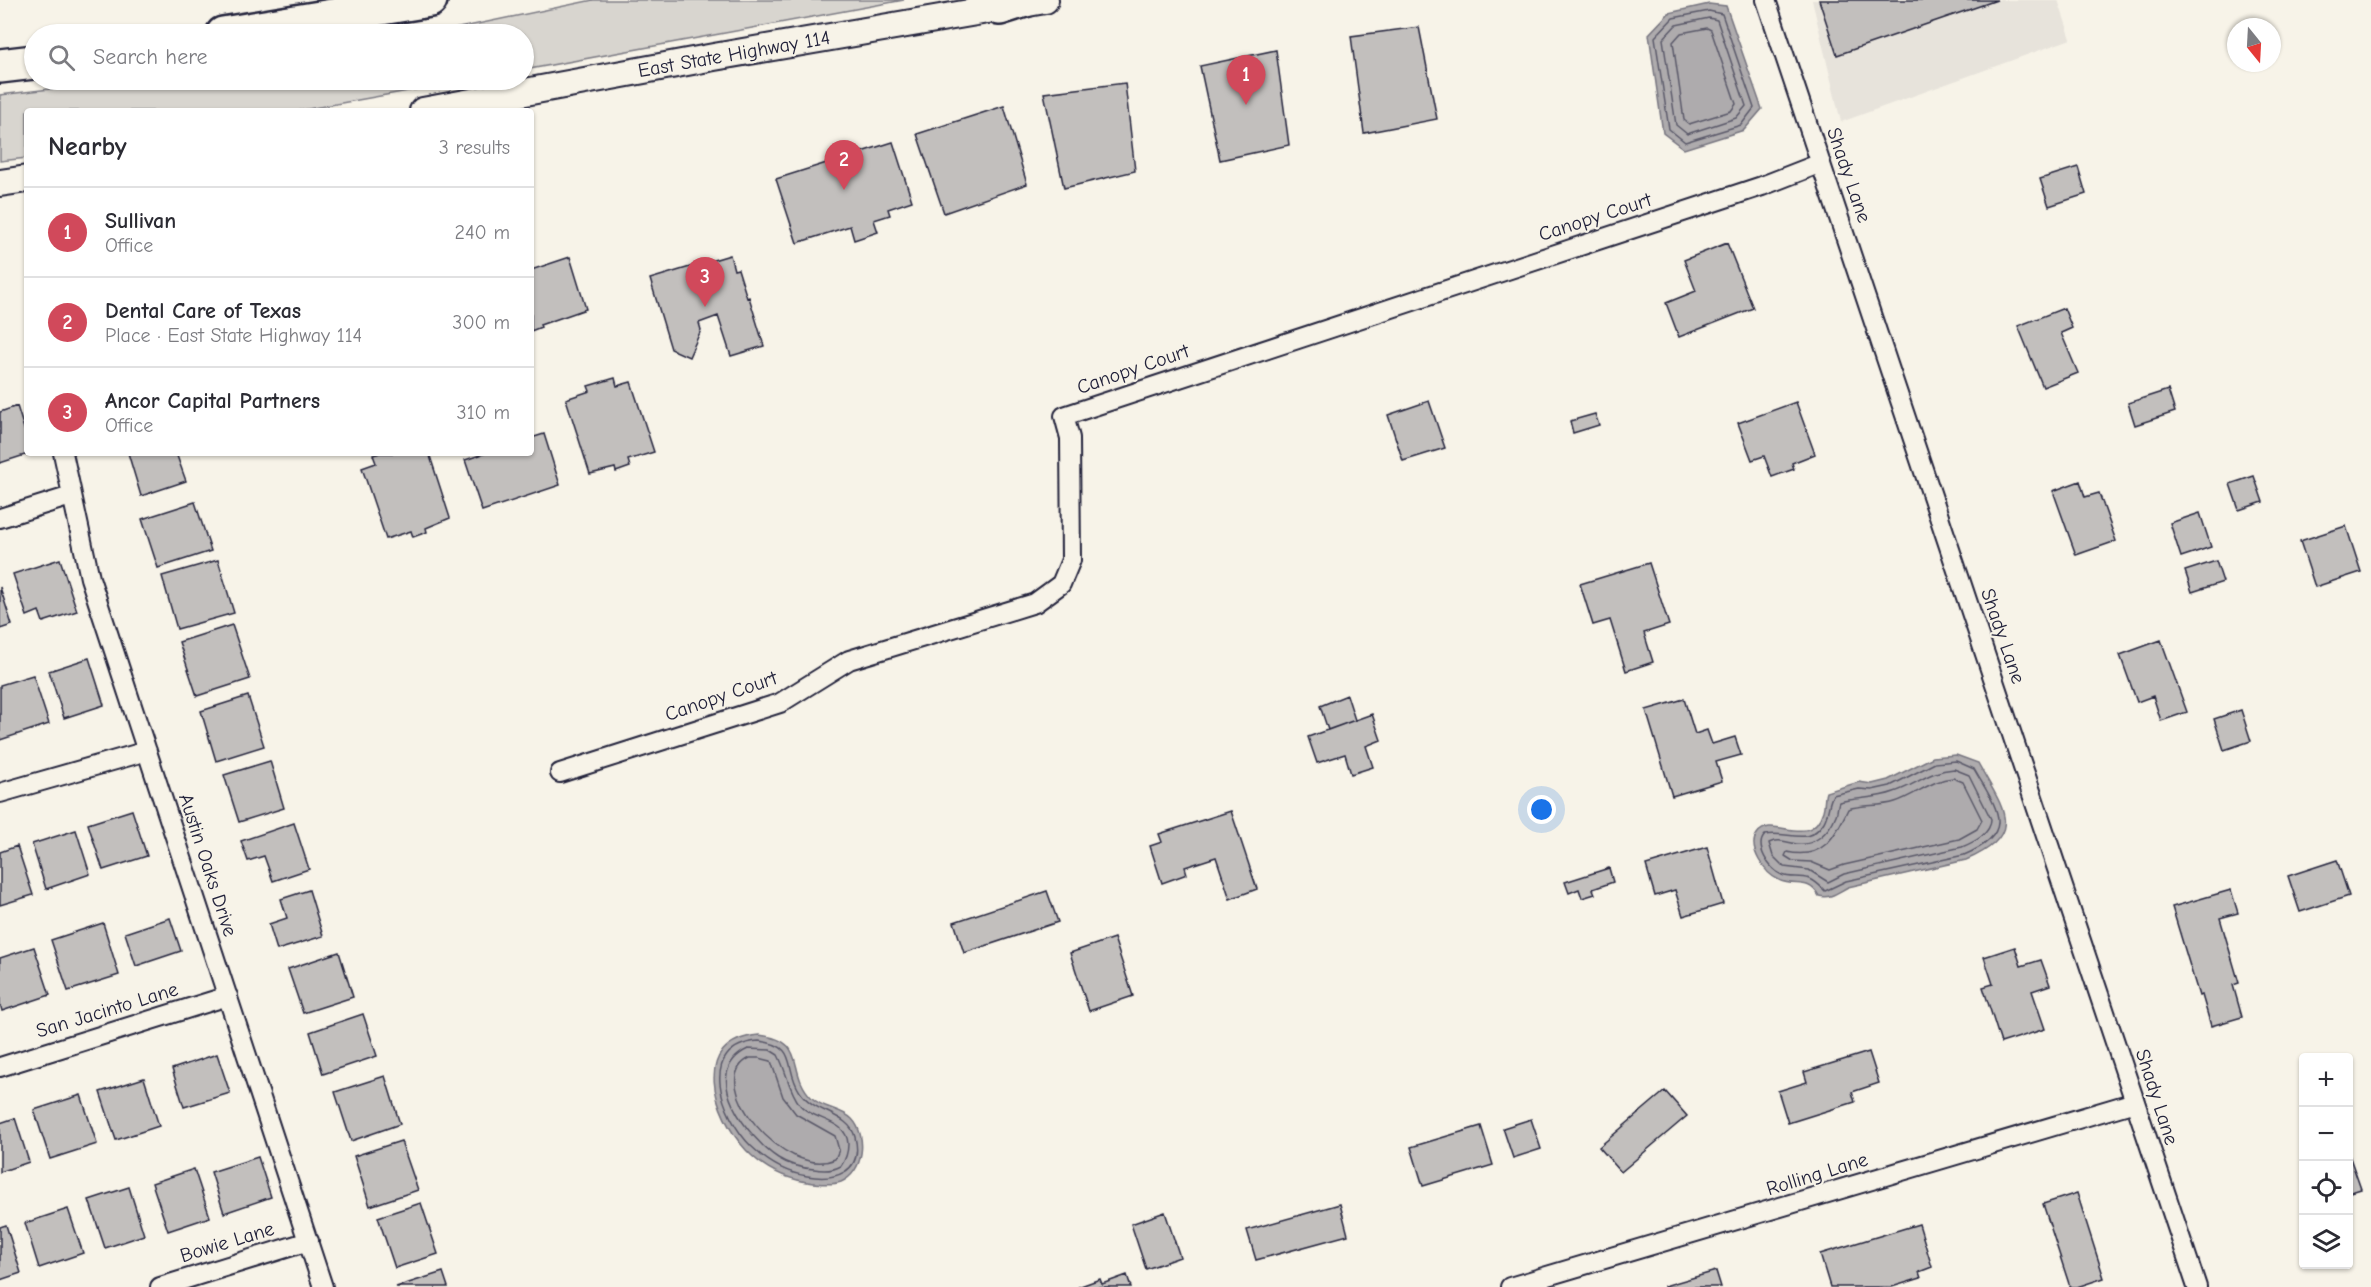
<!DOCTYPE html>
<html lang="en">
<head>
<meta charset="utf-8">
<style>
	:root { --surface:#fff; --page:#f7f7f7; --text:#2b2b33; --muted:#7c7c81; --line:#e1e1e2; --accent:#d1495b }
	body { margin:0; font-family:"Comic Neue",sans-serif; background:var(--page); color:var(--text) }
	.controls { position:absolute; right:18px; bottom:18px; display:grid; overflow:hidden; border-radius:6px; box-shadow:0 2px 4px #0004 }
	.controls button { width:54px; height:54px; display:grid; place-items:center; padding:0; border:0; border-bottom:2px solid var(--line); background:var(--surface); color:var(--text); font:30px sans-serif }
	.compass { position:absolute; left:2227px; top:18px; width:54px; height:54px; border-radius:50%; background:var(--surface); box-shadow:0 2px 4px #0004; rotate:162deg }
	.you { position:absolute; left:1542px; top:810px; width:21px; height:21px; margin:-15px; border:4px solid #fff; border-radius:50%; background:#1a73e8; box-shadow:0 0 0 9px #1a73e833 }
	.badge { display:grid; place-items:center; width:39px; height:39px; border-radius:50%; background:var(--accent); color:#fff; font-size:20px; font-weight:700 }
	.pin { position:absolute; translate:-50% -50px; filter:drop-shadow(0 2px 3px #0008) }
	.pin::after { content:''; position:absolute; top:32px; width:21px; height:18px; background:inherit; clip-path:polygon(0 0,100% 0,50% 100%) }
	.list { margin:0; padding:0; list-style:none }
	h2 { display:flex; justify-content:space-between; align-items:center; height:78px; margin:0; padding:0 24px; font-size:26px }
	h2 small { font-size:20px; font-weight:400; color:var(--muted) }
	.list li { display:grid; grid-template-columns:39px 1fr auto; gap:18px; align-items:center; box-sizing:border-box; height:90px; padding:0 24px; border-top:2px solid var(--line) }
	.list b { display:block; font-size:22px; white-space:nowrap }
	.list p { margin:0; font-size:20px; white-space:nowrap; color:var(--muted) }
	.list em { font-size:20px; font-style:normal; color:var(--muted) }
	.icon { flex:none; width:33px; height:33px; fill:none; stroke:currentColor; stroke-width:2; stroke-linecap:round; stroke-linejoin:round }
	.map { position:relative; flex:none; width:2371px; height:1287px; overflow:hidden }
	.search { position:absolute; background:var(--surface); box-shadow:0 2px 4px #0004; left:24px; top:24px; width:510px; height:66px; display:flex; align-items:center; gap:15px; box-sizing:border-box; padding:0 21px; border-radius:33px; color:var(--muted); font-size:22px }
	.panel { position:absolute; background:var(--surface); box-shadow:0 2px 4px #0004; left:24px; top:108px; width:510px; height:348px; border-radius:6px }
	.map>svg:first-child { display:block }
	.built { fill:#e7e3db }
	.green { fill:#d8d5cf; stroke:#7d7c85; stroke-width:1.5 }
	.water { fill:#aeabad; stroke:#76747f; stroke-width:1.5 }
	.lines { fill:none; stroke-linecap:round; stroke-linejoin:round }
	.shore { stroke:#5a5969; stroke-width:1.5 }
	.building { fill:#c2bfbd; stroke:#22223b; stroke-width:1.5 }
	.minor-casing { stroke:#22223b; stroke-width:22 }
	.secondary-casing { stroke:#22223b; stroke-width:30 }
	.motorway-casing { stroke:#22223b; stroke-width:38 }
	.minor { stroke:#f7f3e8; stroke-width:18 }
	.secondary { stroke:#f7f3e8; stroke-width:26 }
	.motorway { stroke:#f7f3e8; stroke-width:33 }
	.labels { text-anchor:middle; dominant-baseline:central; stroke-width:4.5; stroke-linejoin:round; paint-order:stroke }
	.street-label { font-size:20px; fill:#22223b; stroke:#f7f3e8 }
</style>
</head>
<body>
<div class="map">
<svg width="2371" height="1287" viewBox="0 0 2371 1287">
	<rect width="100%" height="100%" fill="#f7f3e8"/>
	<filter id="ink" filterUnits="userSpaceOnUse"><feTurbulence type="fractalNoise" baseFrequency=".0167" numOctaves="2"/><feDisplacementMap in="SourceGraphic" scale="12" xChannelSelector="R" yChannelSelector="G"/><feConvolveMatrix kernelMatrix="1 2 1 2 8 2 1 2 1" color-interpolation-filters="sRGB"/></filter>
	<g filter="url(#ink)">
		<path class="built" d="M1812,0H2058L2071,39L1841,122Z"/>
		<path class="green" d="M593,0H904L524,70V34H430Z
			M125,80H469L297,111H27V158L0,161V95Z"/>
		<path class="water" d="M1709,4L1726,6L1762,109L1744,130L1684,149L1663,133L1649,34L1669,13Z
			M1956,755L1978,763C2002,807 2028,834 1966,860L1848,887C1838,892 1831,899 1819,896C1808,877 1795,888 1779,880C1765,874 1747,848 1757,834C1772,812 1810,852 1823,811C1825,805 1824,798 1826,792L1859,782L1872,784L1888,780L1933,757Z
			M759,1035C810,1041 785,1071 812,1098C823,1109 841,1108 852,1119C868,1136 864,1172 841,1182C833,1185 823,1184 814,1183C788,1180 764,1169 746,1150C714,1115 689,1041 759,1035Z"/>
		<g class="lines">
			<path class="shore" d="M1709,11L1722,14L1754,108L1741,125L1685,142L1669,129L1655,37L1673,18Z
				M1709,18L1717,20L1746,106L1736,118L1687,134L1676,125L1663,39L1676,25Z
				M1707,28L1711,30L1736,104L1731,111L1689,124L1684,120L1673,42L1681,33Z
				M1956,761L1974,769C1996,808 2019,832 1964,855L1846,881L1825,891C1820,886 1817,882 1810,879C1801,875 1791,879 1782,875C1769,869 1754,846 1765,835C1788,830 1808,848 1824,822C1829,813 1828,803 1833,795L1859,789L1872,790L1890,786L1935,763Z
				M1954,769L1969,775L1991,819C1991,834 1974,842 1962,847L1844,874L1828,882L1809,870L1784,867L1773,856L1769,843C1777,839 1783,841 1792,843C1812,849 1829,833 1836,815C1838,811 1837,806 1839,802C1858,797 1876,799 1894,792C1917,785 1928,771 1954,769Z
				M1953,778L1963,782L1982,820L1977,829L1959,839L1844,865L1830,870L1811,862L1793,861L1785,856L1787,852C1823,860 1835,837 1848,809C1864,804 1879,807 1895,802C1916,795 1931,780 1953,778Z
				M759,1041C800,1046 783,1067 800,1092C815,1114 849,1113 855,1137C864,1173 834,1181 807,1176C786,1173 766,1161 751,1146C722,1117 695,1046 759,1041Z
				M748,1049L770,1050L778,1055C787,1072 788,1089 800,1105C813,1121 847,1119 848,1144C848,1153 846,1159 841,1166C832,1171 824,1171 814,1169C801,1168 789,1165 778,1158C749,1139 697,1073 748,1049Z
				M750,1058H759L771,1061L783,1097L796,1114L835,1136L839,1150L835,1159C786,1181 702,1081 750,1058Z"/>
		</g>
		<path class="building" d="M1819,0H1997L1837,55Z
			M1419,27L1437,119L1364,133L1351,36Z
			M1276,50L1289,145L1220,160L1200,66Z
			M1125,83L1135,171L1064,188L1044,93Z
			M1004,106L1027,184L944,213L917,134Z
			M893,142L912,201L888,209L890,215L874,220L878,232L854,240L850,226L797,243L776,179Z
			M2078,167L2086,194L2049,206L2040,179Z
			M1727,243L1753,308L1679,337L1666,303L1696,291L1684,260Z
			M730,255L734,270L738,269L747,298L749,297L764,346L731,356L718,316L699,323L701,330L689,357L671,349L650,279Z
			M570,257L586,309L540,325L541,327L531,331V270Z
			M2064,308L2072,328L2061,333L2078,373L2043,387L2018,326Z
			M615,378L617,386L631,382L654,452L628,460L630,467L616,472L615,468L590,474L566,399L590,391L588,386Z
			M2168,390L2175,412L2135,425L2128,403Z
			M1429,401L1445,448L1403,461L1388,415Z
			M1796,402L1815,454L1792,463L1794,469L1772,477L1764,456L1752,460L1738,423Z
			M17,406L27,438V453H31L0,463V412Z
			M1595,414L1599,425L1573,433L1570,421Z
			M544,434L560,485L482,511L465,460L486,453H531V438Z
			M128,453H176L186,481L141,496Z
			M380,453H429L450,518L426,528L427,532L413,537L411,531L386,539L362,468L376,463L373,455Z
			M2254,476L2263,502L2239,510L2230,484Z
			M2080,481L2085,497L2099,493L2116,541L2076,555L2053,491Z
			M195,502L211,551L158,568L142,519Z
			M2200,513L2211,547L2181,557L2170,523Z
			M2346,526L2361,572L2315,587L2300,541Z
			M60,559L77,611L43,622L39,611L27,616L13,574Z
			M218,560L234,613L177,629L162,576Z
			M2216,561L2223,582L2192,592L2185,571Z
			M1649,563L1669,625L1644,633L1653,662L1626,671L1610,620L1593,625L1580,584Z
			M0,587L12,625L0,629Z
			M232,625L250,679L197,696L179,642Z
			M2161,640L2187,712L2161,721L2153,696L2137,702L2120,655Z
			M89,658L104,705L64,718L49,671Z
			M33,675L49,724L0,740V685Z
			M1347,695L1355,720L1328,730L1320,706Z
			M248,696L264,746L216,761L201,711Z
			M1684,699L1695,734L1707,730L1712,744L1735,737L1741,755L1716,762L1722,781L1672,796L1646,710Z
			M2241,710L2251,741L2224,750L2214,719Z
			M1372,714L1381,740L1366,746L1373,767L1351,774L1345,754L1317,763L1308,737Z
			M270,761L284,808L239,822L224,775Z
			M132,810L147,856L103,870L88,824Z
			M1231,811L1257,889L1230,899L1216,857L1185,867L1187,874L1162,883L1150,846L1162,842L1159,834Z
			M294,823L309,869L273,881L264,856L248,861L241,841Z
			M76,830L90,874L46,889L32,844Z
			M17,846L33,895L0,905V852Z
			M1707,847L1723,904L1683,916L1675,890L1655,896L1646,865Z
			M2337,860L2349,896L2300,912L2288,876Z
			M1609,868L1613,882L1593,889L1595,894L1582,898L1579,889L1569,893L1565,882Z
			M309,890L323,936L277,950L269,924L287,918L281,899Z
			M2231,890L2238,913L2220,918L2239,983L2233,985L2242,1017L2211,1026L2202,995L2199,996L2172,907Z
			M1047,891L1058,922L964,953L954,922Z
			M170,918L181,951L136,966L125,933Z
			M103,923L119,975L68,991L51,940Z
			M1114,938L1133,996L1089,1011L1070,953Z
			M34,947L50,995L2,1011L0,1004V958Z
			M2015,947L2021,966L2041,960L2050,985L2032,991L2045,1029L2001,1043L1983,987L1993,984L1984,957Z
			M339,952L353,997L303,1013L288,969Z
			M363,1014L377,1056L323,1074L310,1032Z
			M1869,1052L1879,1083L1852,1092L1855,1102L1788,1123L1778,1091L1807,1082L1804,1072Z
			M217,1054L230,1093L184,1107L172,1069Z
			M385,1076L400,1124L351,1141L335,1092Z
			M144,1078L159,1126L116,1140L100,1092Z
			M1665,1091L1687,1116L1621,1172L1599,1147Z
			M81,1095L97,1144L50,1159L34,1110Z
			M15,1118L29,1162L0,1172V1123Z
			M1531,1119L1541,1149L1513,1158L1503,1128Z
			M1481,1126L1493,1165L1423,1186L1411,1147Z
			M401,1141L418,1190L370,1206L354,1156Z
			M2348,1152L2361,1189L2348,1193Z
			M258,1157L271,1197L224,1213L211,1172Z
			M194,1169L210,1217L168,1231L152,1183Z
			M129,1187L144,1235L105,1248L89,1200Z
			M2077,1193L2104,1278L2077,1287H2070L2043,1204Z
			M421,1203L438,1254L395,1268L378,1217Z
			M1340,1204L1348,1235L1256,1260L1247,1230Z
			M68,1209L83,1253L39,1268L25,1223Z
			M1165,1212L1180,1257L1146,1269L1131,1224Z
			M1919,1224L1932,1267L1919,1272L1921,1278L1892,1287H1830L1820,1254Z
			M6,1225L21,1273L0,1280V1227Z
			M1716,1271L1721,1287H1664V1286Z
			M443,1272L448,1287H396Z
			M1127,1275L1131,1287H1078L1100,1279L1102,1284Z"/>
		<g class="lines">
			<defs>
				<path id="minor" d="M1766,0L2197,1287
					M63,453L90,578L323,1287
					M0,518L71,496
					M560,773L780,703L849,660L1035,603L1061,584L1071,560L1070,438L1064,416L1762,186L1821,163
					M0,793L147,751
					M0,1067L228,996
					M160,1287L309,1241
					M1510,1287L2135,1102"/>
				<path id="secondary" d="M423,111L714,57L1045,0
					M0,183L27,179"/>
				<path id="motorway" d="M1000,8L1025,0
					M223,34L430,0
					M0,66L34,62"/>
			</defs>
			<use href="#minor" class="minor-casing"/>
			<use href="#secondary" class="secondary-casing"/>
			<use href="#motorway" class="motorway-casing"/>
			<use href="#minor" class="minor"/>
			<use href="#secondary" class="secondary"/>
			<use href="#motorway" class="motorway"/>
		</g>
	</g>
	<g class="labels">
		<g class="street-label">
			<text transform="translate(734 54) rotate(-10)">East State Highway 114</text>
			<text transform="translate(1849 175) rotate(71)">Shady Lane</text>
			<text transform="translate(1595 217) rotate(-18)">Canopy Court</text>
			<text transform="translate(1133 369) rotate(-19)">Canopy Court</text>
			<text transform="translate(2003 636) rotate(71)">Shady Lane</text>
			<text transform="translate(721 696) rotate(-19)">Canopy Court</text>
			<text transform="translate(208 865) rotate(72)">Austin Oaks Drive</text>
			<text transform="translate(107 1010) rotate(-17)">San Jacinto Lane</text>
			<text transform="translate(2157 1097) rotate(72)">Shady Lane</text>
			<text transform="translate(1817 1174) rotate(-17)">Rolling Lane</text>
			<text transform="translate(227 1242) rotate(-17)">Bowie Lane</text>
		</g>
	</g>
</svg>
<div class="controls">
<button>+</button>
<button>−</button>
<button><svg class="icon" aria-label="locate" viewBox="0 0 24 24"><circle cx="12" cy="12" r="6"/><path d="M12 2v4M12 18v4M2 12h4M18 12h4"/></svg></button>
<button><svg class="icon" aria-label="layers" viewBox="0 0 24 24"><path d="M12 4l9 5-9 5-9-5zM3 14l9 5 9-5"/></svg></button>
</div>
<svg class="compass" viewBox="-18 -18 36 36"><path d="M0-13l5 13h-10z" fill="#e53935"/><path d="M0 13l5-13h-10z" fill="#7c7c81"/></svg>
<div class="you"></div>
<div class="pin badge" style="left:1246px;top:105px">1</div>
<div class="pin badge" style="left:844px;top:190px">2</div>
<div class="pin badge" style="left:705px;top:307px">3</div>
<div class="search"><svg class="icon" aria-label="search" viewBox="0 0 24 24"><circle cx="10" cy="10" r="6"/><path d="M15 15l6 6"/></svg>Search here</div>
<section class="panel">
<h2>Nearby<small>3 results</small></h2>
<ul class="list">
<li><span class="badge">1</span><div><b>Sullivan</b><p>Office</p></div><em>240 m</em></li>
<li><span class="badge">2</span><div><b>Dental Care of Texas</b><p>Place · East State Highway 114</p></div><em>300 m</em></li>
<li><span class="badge">3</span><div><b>Ancor Capital Partners</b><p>Office</p></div><em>310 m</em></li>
</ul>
</section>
</div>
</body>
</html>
